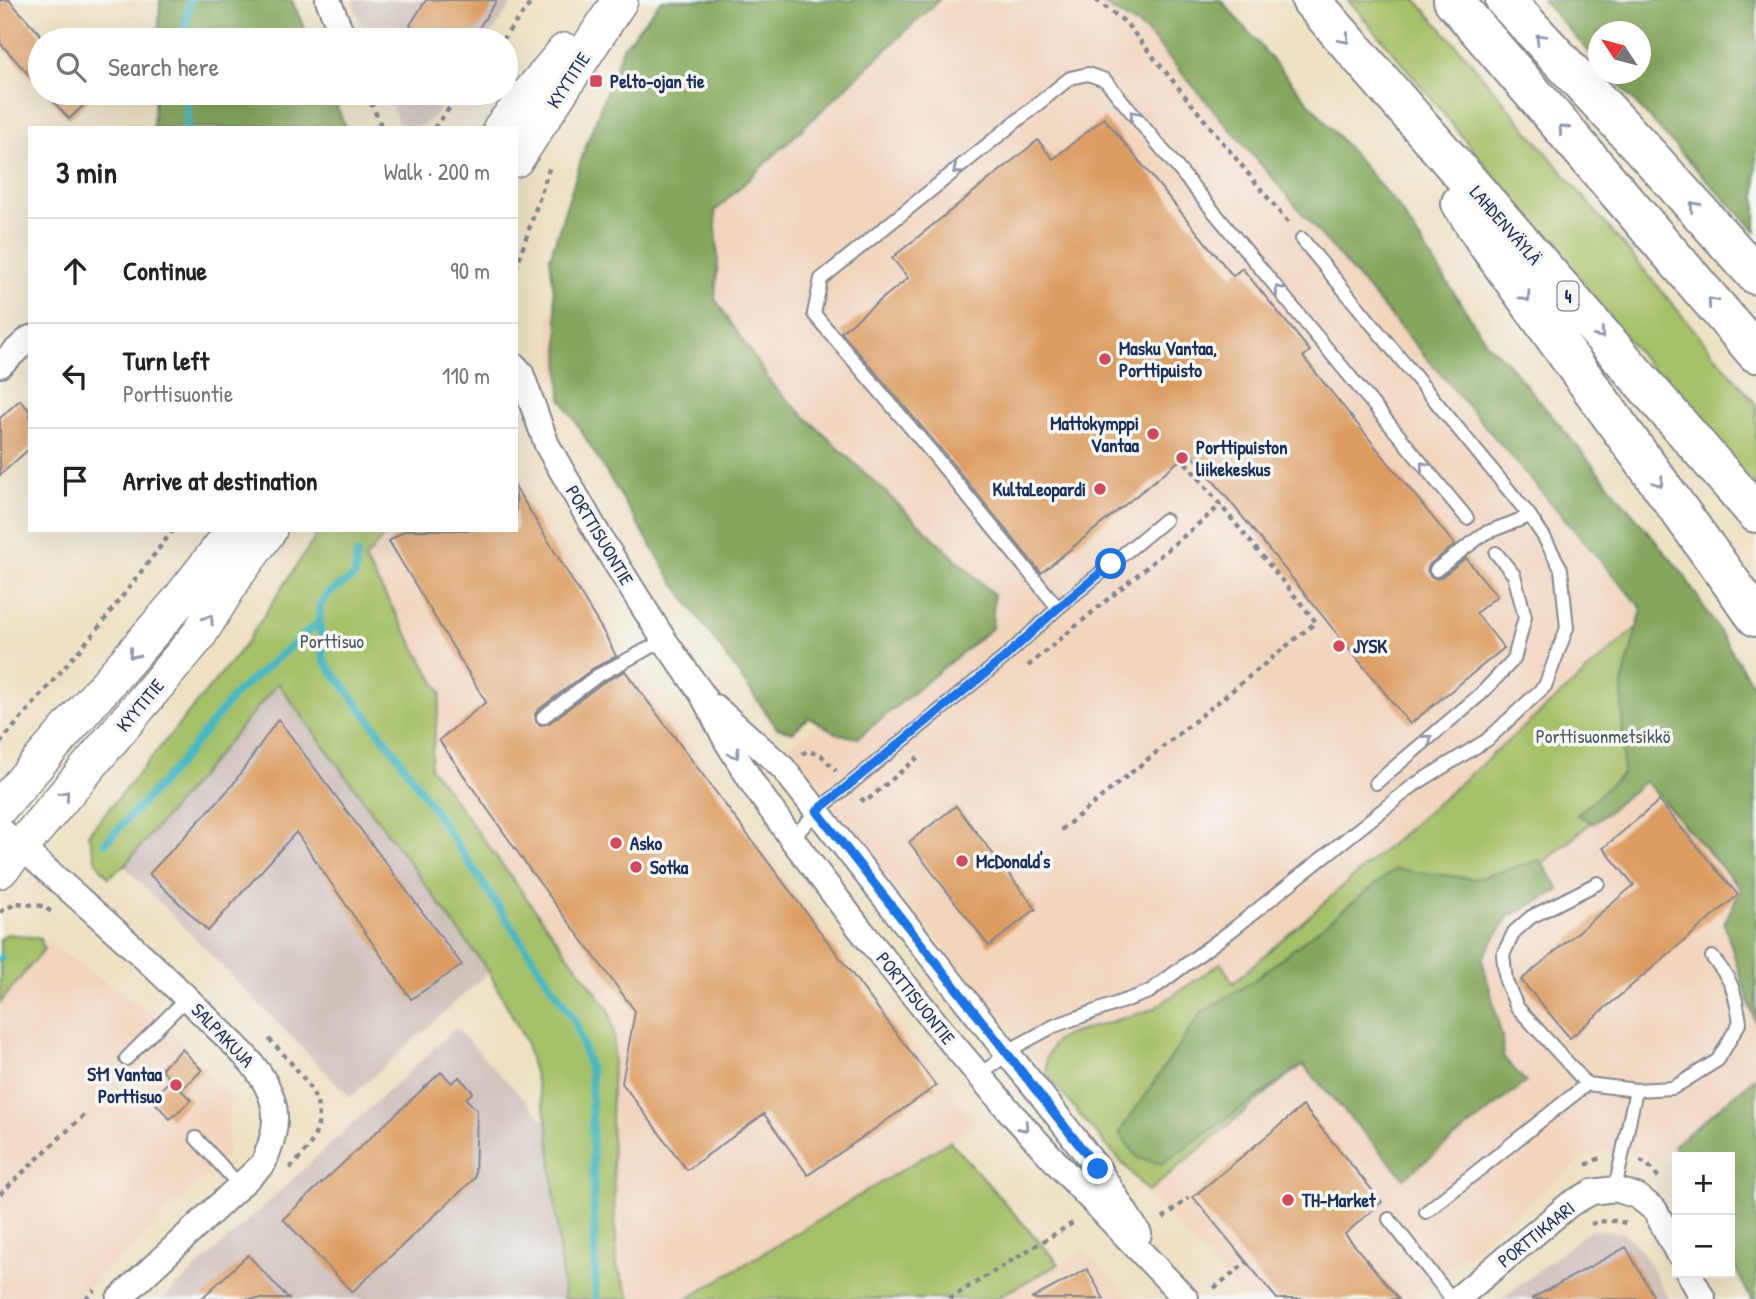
<!DOCTYPE html>
<html lang="en">
<head>
<meta charset="utf-8">
<style>
	:root { --surface:#fff; --page:#f2f2f2; --text:#222; --muted:#767676; --line:#e0e0e0 }
	body { margin:0; font-family:"Patrick Hand",sans-serif; background:var(--page); color:var(--text) }
	.controls { position:absolute; right:21px; bottom:21px; display:grid; overflow:hidden; border-radius:0px; box-shadow:0 7px 28px #0002 }
	.controls button { width:63px; height:63px; display:grid; place-items:center; padding:0; border:0; border-bottom:2px solid var(--line); background:var(--surface); color:var(--text); font:35px sans-serif }
	.compass { position:absolute; left:1588px; top:21px; width:63px; height:63px; border-radius:50%; background:var(--surface); box-shadow:0 7px 28px #0002; rotate:306deg }
	.stop { position:absolute; width:21px; height:21px; margin:-16px; border:5px solid #1a73e8; border-radius:50%; background:#fff }
	.stop.end { background:#1a73e8; border-color:#fff; box-shadow:0 2px 7px #0008 }
	.list { margin:0; padding:0; list-style:none }
	h2 { display:flex; justify-content:space-between; align-items:center; height:91px; margin:0; padding:0 28px; font-size:30px }
	h2 small { font-size:23px; font-weight:400; color:var(--muted) }
	.list li { display:grid; grid-template-columns:46px 1fr auto; gap:21px; align-items:center; box-sizing:border-box; height:105px; padding:0 28px; border-top:2px solid var(--line) }
	.list b { display:block; font-size:26px; white-space:nowrap }
	.list p { margin:0; font-size:23px; white-space:nowrap; color:var(--muted) }
	.list em { font-size:23px; font-style:normal; color:var(--muted) }
	.icon { flex:none; width:38px; height:38px; fill:none; stroke:currentColor; stroke-width:2; stroke-linecap:round; stroke-linejoin:round }
	.map { position:relative; flex:none; width:1756px; height:1299px; overflow:hidden }
	.search { position:absolute; background:var(--surface); box-shadow:0 7px 28px #0002; left:28px; top:28px; width:490px; height:77px; display:flex; align-items:center; gap:18px; box-sizing:border-box; padding:0 24px; border-radius:38px; color:var(--muted); font-size:26px }
	.panel { position:absolute; background:var(--surface); box-shadow:0 7px 28px #0002; left:28px; top:126px; width:490px; height:406px; border-radius:0px }
	.map>svg:first-child { display:block }
	.built { fill:#f1d5bd }
	.industrial { fill:#cec1ba }
	.green { fill:#a6c168; stroke:#607863; stroke-width:2 }
	.forest { fill:#84a75c; stroke:#506b5d; stroke-width:2 }
	.lines { fill:none; stroke-linecap:round; stroke-linejoin:round }
	.stream { stroke:#49b7c1; stroke-width:8 }
	.building { fill:#dc9d61 }
	.service-casing { stroke:#848891; stroke-width:16 }
	.minor-casing { stroke:#848891; stroke-width:28 }
	.secondary-casing { stroke:#848891; stroke-width:38 }
	.motorway-casing { stroke:#848891; stroke-width:42 }
	.path { stroke:#848891; stroke-width:4.5; stroke-dasharray:5 5; stroke-linecap:butt }
	.service { stroke:#fff; stroke-width:12 }
	.minor { stroke:#fff; stroke-width:24 }
	.secondary { stroke:#fff; stroke-width:35 }
	.motorway { stroke:#fff; stroke-width:38 }
	.oneway { stroke:#8d97ae }
	.route { stroke:#1a73e8; stroke-width:9 }
	.poi-dot { fill:#d1495b; stroke:#f6f6f2; stroke-width:2.5 }
	.labels { text-anchor:middle; dominant-baseline:central; stroke-width:7; stroke-linejoin:round; paint-order:stroke }
	.shield { fill:#f6f6f2; stroke:#5d6b8a; stroke-width:2 }
	.shield-label { font-size:18px; font-weight:bold; fill:#1b2f5e }
	.street-label { font-size:19px; fill:#1b2f5e; stroke:#f6f6f2 }
	.poi-label { font-size:19px; font-weight:bold; fill:#1b2f5e; stroke:#f6f6f2; text-anchor:start }
	.park-label { font-size:19px; fill:#455b61; stroke:#f6f6f2 }
</style>
</head>
<body>
<div class="map">
<svg width="1756" height="1299" viewBox="0 0 1756 1299">
	<rect width="100%" height="100%" fill="#f6f6f2"/>
	<filter id="ink" filterUnits="userSpaceOnUse"><feTurbulence type="fractalNoise" baseFrequency=".0143" numOctaves="2"/><feDisplacementMap in="SourceGraphic" scale="14" xChannelSelector="R" yChannelSelector="G"/><feConvolveMatrix kernelMatrix="1 2 1 2 8 2 1 2 1" color-interpolation-filters="sRGB"/></filter>
	<filter id="wash" filterUnits="userSpaceOnUse"><feTurbulence type="fractalNoise" baseFrequency=".00686" numOctaves="4" result="noise"/><feDisplacementMap in="SourceGraphic" scale="28" xChannelSelector="R" yChannelSelector="G"/><feGaussianBlur stdDeviation="1.57" result="paint"/><feColorMatrix in="noise" values="0 0 0 0 0 0 0 0 0 0 0 0 0 0 0 0 0 1.4 0 .05"/><feComposite in="paint" operator="in"/></filter>
	<g filter="url(#wash)">
		<rect width="100%" height="100%" fill="#ede2c4"/>
		<path class="built" d="M812,0H1127L1141,13L1646,619L1233,983L1079,1114L784,749L957,618L636,509L555,380L548,316Z
			M516,473L600,609L701,764L835,944L976,1125L687,1299H631L617,1268L611,1117L614,1034L609,1010L430,767L441,693L365,560L388,530H516Z
			M1683,746L1756,766V1077L1654,1162L1636,1151H1606L1588,1155L1411,1299H1243L1148,1192Z
			M47,941L155,1017L230,1095L227,1157L75,1299H0V998Z
			M1085,1250L1130,1299H995L1059,1264Z"/>
		<path class="industrial" d="M352,0H515L487,40H367Z
			M387,93H450L433,117L417,128H400Z
			M277,683L489,972L350,1097L124,866Z
			M456,1028L548,1124L564,1299H163Z
			M1590,1230L1624,1233L1642,1251L1669,1299H1502Z"/>
		<path class="green" d="M1348,0H1416L1459,48L1756,404V497L1394,53Z
			M320,530H388L365,560L441,693L430,767L609,1010L614,1034L611,1117L617,1267L631,1299H564L548,1124L525,1040L489,972L278,683L124,866L108,877L96,861L88,834L244,646Z
			M1635,629L1662,650L1683,746L1148,1192L1079,1114L1047,1074L1046,1058L1055,1042L1067,1035L1153,1009L1221,963L1233,983Z
			M7,934L40,938L44,949L0,1003V939Z
			M950,1141L1059,1264L995,1299H687Z"/>
		<path class="forest" d="M160,0H292L309,40H158Z
			M662,0H939L715,211L718,259L715,299L774,387L994,595L992,628L858,738L838,734L809,717L793,732L777,728L674,583L561,398L558,329L550,257L585,148L623,47Z
			M1096,0H1221L1397,205L1488,345L1506,361L1684,575L1756,690V1025L1724,923L1741,889L1645,781L1594,823L1577,815L1623,773L1622,684L1642,609L1146,31Z
			M1542,0H1756V231L1695,168L1609,74H1640V32H1598V62Z
			M155,93H331L346,128H153Z
			M1540,860L1560,890L1508,917L1482,959L1502,1037L1503,1057L1526,1082L1404,1178L1303,1065L1162,1164L1138,1158L1119,1133L1202,1012L1254,980L1395,869L1475,879Z
			M1756,1077V1299H1751L1730,1258V1157H1679L1673,1146Z"/>
		<g class="lines">
			<path class="stream" d="M183,40L190,0
				M186,93L187,128
				M357,554L355,576L329,593L320,605L319,622L324,661L395,752L575,1021L591,1073L596,1299
				M105,843L176,767L235,694L319,622
				M0,959L1,958"/>
		</g>
		<g id="blocks">
			<path class="building" d="M0,0H9L40,34V87L0,43Z
				M426,0H497L471,40H435L410,25Z
				M46,93H97L69,119Z
				M1104,118L1233,276L1242,268L1310,351L1303,357L1455,545L1430,564L1427,570L1430,576L1436,579L1441,577L1466,558L1497,596L1476,613L1504,648L1410,724L1190,452L1041,573L940,448L841,332L908,278L892,258L1038,140L1053,159Z
				M20,400L30,411V448L0,475V418Z
				M516,488L606,636L616,656L592,669L538,710L535,714L536,722L540,725L548,724L602,683L625,671L936,1086L808,1175L764,1114L687,1170L622,1083L635,1011L530,870L439,740L486,702L389,541L406,530H516Z
				M278,719L462,965L411,999L296,832L208,931L149,874L231,787Z
				M1659,801L1738,895L1570,1038L1521,980L1634,885L1603,848Z
				M956,806L1036,909L989,946L909,842Z
				M182,1049L202,1070L181,1090L191,1100L170,1119L151,1098L171,1080L161,1069Z
				M441,1072L452,1083L459,1077L473,1092L466,1099L477,1110L475,1178L352,1292L283,1219Z
				M1303,1106L1382,1202L1345,1234L1399,1299H1277L1193,1197Z
				M1626,1247L1655,1299H1531Z
				M248,1255L289,1299H201Z
				M1087,1269L1104,1299H1031Z"/>
		</g>
	</g>
	<g filter="url(#ink)">
		<use href="#blocks" fill-opacity="0" stroke="#848891" stroke-width="2"/>
		<g class="lines">
			<defs>
				<path id="service" d="M1436,570L1485,533L1530,516
					M1058,608L933,454L814,314L821,279L1070,78L1088,74L1105,80L1467,518
					M543,717L597,676L664,640
					M1376,783L1481,694L1514,659L1525,617L1514,575L1496,553
					M792,839L817,811L1004,658L1058,608L1165,520
					M1598,883L1531,917L1514,932L1503,955L1506,981L1517,1007L1587,1084L1636,1090L1673,1088L1718,1060L1740,1022C1735,992 1733,981 1712,957
					M126,1059L187,998
					M980,1075L1017,1046L1054,1026L1149,992L1232,930L1414,785L1487,740L1545,686L1567,628L1561,569L1544,537L1530,516L1302,239
					M196,1138L240,1186
					M1615,1189L1636,1090
					M1426,1212L1587,1084
					M1389,1219L1452,1299"/>
				<path id="minor" d="M328,0L344,39
					M0,365L30,338
					M516,367L521,373L547,445L600,538L664,640L702,694L727,742L755,787L792,839L860,929L946,1036L1012,1114L1077,1185L1186,1299
					M715,707L783,768L1007,1053L1039,1092L1098,1169L1139,1234
					M0,829C71,891 142,953 208,1019C232,1043 264,1068 273,1102C279,1123 271,1145 263,1164L119,1299
					M1689,1273L1703,1299
					M1457,1299L1570,1204L1592,1192L1615,1189L1637,1196L1655,1210L1677,1252"/>
				<path id="secondary" d="M501,128L565,51
					M516,159L620,0
					M0,807L178,602L234,530
					M0,870L21,847L198,636L238,572L269,530"/>
				<path id="motorway" d="M1311,0L1756,513
					M1453,0L1756,353
					M1505,0L1652,159L1756,275
					M1461,203L1486,242L1756,617"/>
			</defs>
			<use href="#service" class="service-casing"/>
			<use href="#minor" class="minor-casing"/>
			<use href="#secondary" class="secondary-casing"/>
			<use href="#motorway" class="motorway-casing"/>
			<path class="path" d="M1096,0L1125,22L1290,225
				M502,40L533,0
				M367,93L382,128
				M434,128L461,93
				M516,268L550,166
				M1028,666L1221,505
				M0,743L99,627L173,530
				M802,754L807,751L821,755L836,771
				M861,798L865,802L922,754
				M1061,830L1316,622L1182,458
				M0,912L17,903L43,906L53,913
				M269,1039C311,1084 346,1116 289,1169
				M1640,1161L1647,1164L1659,1178
				M1586,1165L1598,1159L1604,1158
				M0,1194L85,1114
				M1163,1218L1189,1198
				M1591,1224C1604,1220 1617,1219 1630,1225
				M1214,1288L1247,1262
				M86,1299L95,1290
				M949,1299L1076,1221"/>
			<use href="#service" class="service"/>
			<use href="#minor" class="minor"/>
			<use href="#secondary" class="secondary"/>
			<use href="#motorway" class="motorway"/>
		</g>
		<defs><path id="oneway-chevron" d="M-2-3.5L2.5 0L-2 3.5" fill="none" stroke-width="1.6" stroke-linecap="round" stroke-linejoin="round" transform="scale(1.75)"/></defs>
		<g class="oneway">
			<use href="#oneway-chevron" transform="translate(1540 38) rotate(-133)"/>
			<use href="#oneway-chevron" transform="translate(1345 39) rotate(49)"/>
			<use href="#oneway-chevron" transform="translate(1134 115) rotate(-130)"/>
			<use href="#oneway-chevron" transform="translate(1563 129) rotate(-131)"/>
			<use href="#oneway-chevron" transform="translate(957 170) rotate(141)"/>
			<use href="#oneway-chevron" transform="translate(1694 206) rotate(-132)"/>
			<use href="#oneway-chevron" transform="translate(1279 290) rotate(-130)"/>
			<use href="#oneway-chevron" transform="translate(1526 297) rotate(54)"/>
			<use href="#oneway-chevron" transform="translate(1712 302) rotate(-131)"/>
			<use href="#oneway-chevron" transform="translate(1600 334) rotate(49)"/>
			<use href="#oneway-chevron" transform="translate(1424 466) rotate(-130)"/>
			<use href="#oneway-chevron" transform="translate(1659 482) rotate(54)"/>
			<use href="#oneway-chevron" transform="translate(209 619) rotate(-58)"/>
			<use href="#oneway-chevron" transform="translate(133 654) rotate(131)"/>
			<use href="#oneway-chevron" transform="translate(1428 739) rotate(-40)"/>
			<use href="#oneway-chevron" transform="translate(735 754) rotate(58)"/>
			<use href="#oneway-chevron" transform="translate(65 795) rotate(-50)"/>
			<use href="#oneway-chevron" transform="translate(1024 1127) rotate(48)"/>
		</g>
	</g>
	<g class="lines" filter="url(#ink)">
		<path class="route" d="M1098,1169L817,811L1004,658L1058,608L1111,564"/>
	</g>
	<g class="poi-dot">
		<rect x="589" y="74" width="14" height="14" rx="3.5"/>
		<circle cx="1105" cy="359" r="7"/>
		<circle cx="1153" cy="434" r="7"/>
		<circle cx="1182" cy="458" r="7"/>
		<circle cx="1100" cy="489" r="7"/>
		<circle cx="1339" cy="646" r="7"/>
		<circle cx="616" cy="843" r="7"/>
		<circle cx="962" cy="861" r="7"/>
		<circle cx="636" cy="867" r="7"/>
		<circle cx="176" cy="1085" r="7"/>
		<circle cx="1288" cy="1200" r="7"/>
	</g>
	<g class="labels">
		<rect class="shield" x="1557.5" y="281.5" width="21" height="29" rx="5"/>
		<g class="shield-label">
			<text x="1568" y="296">4</text>
		</g>
		<g class="street-label">
			<text transform="translate(568 80) rotate(-57)">KYYTITIE</text>
			<text transform="translate(1506 225) rotate(49)">LAHDENVÄYLÄ</text>
			<text transform="translate(600 535) rotate(59)">PORTTISUONTIE</text>
			<text transform="translate(140 705) rotate(-50)">KYYTITIE</text>
			<text transform="translate(916 998) rotate(51)">PORTTISUONTIE</text>
			<text transform="translate(223 1035) rotate(46)">SALPAKUJA</text>
			<text transform="translate(1536 1234) rotate(-39)">PORTTIKAARI</text>
		</g>
		<g class="poi-label">
			<text x="610" y="81">Pelto-ojan tie</text>
			<text x="1119" y="348">Masku Vantaa,<tspan x="1119" dy="22">Porttipuisto</tspan></text>
			<text x="1139" y="423" text-anchor="end">Mattokymppi<tspan x="1139" dy="22">Vantaa</tspan></text>
			<text x="1196" y="447">Porttipuiston<tspan x="1196" dy="22">liikekeskus</tspan></text>
			<text x="1086" y="489" text-anchor="end">KultaLeopardi</text>
			<text x="1353" y="646">JYSK</text>
			<text x="630" y="843">Asko</text>
			<text x="976" y="861">McDonald's</text>
			<text x="650" y="867">Sotka</text>
			<text x="162" y="1074" text-anchor="end">St1 Vantaa<tspan x="162" dy="22">Porttisuo</tspan></text>
			<text x="1302" y="1200">TH-Market</text>
		</g>
		<g class="park-label">
			<text x="332" y="641">Porttisuo</text>
			<text x="1603" y="736">Porttisuonmetsikkö</text>
		</g>
	</g>
</svg>
<div class="controls">
<button>+</button>
<button>−</button>
</div>
<svg class="compass" viewBox="-18 -18 36 36"><path d="M0-13l5 13h-10z" fill="#e53935"/><path d="M0 13l5-13h-10z" fill="#767676"/></svg>
<div class="stop" style="left:1111px;top:564px"></div>
<div class="stop end" style="left:1098px;top:1169px"></div>
<div class="search"><svg class="icon" aria-label="search" viewBox="0 0 24 24"><circle cx="10" cy="10" r="6"/><path d="M15 15l6 6"/></svg>Search here</div>
<section class="panel">
<h2>3 min<small>Walk · 200 m</small></h2>
<ul class="list">
<li><svg class="icon" aria-label="ahead" viewBox="0 0 24 24"><path d="M12 20V5M6 11l6-6 6 6"/></svg><div><b>Continue</b></div><em>90 m</em></li>
<li><svg class="icon" aria-label="left" viewBox="0 0 24 24"><path d="M17 20v-9H6M10 6l-5 5 5 5"/></svg><div><b>Turn left</b><p>Porttisuontie</p></div><em>110 m</em></li>
<li><svg class="icon" aria-label="arrive" viewBox="0 0 24 24"><path d="M6 21V4h12l-3 4 3 4H6"/></svg><div><b>Arrive at destination</b></div></li>
</ul>
</section>
</div>
</body>
</html>
